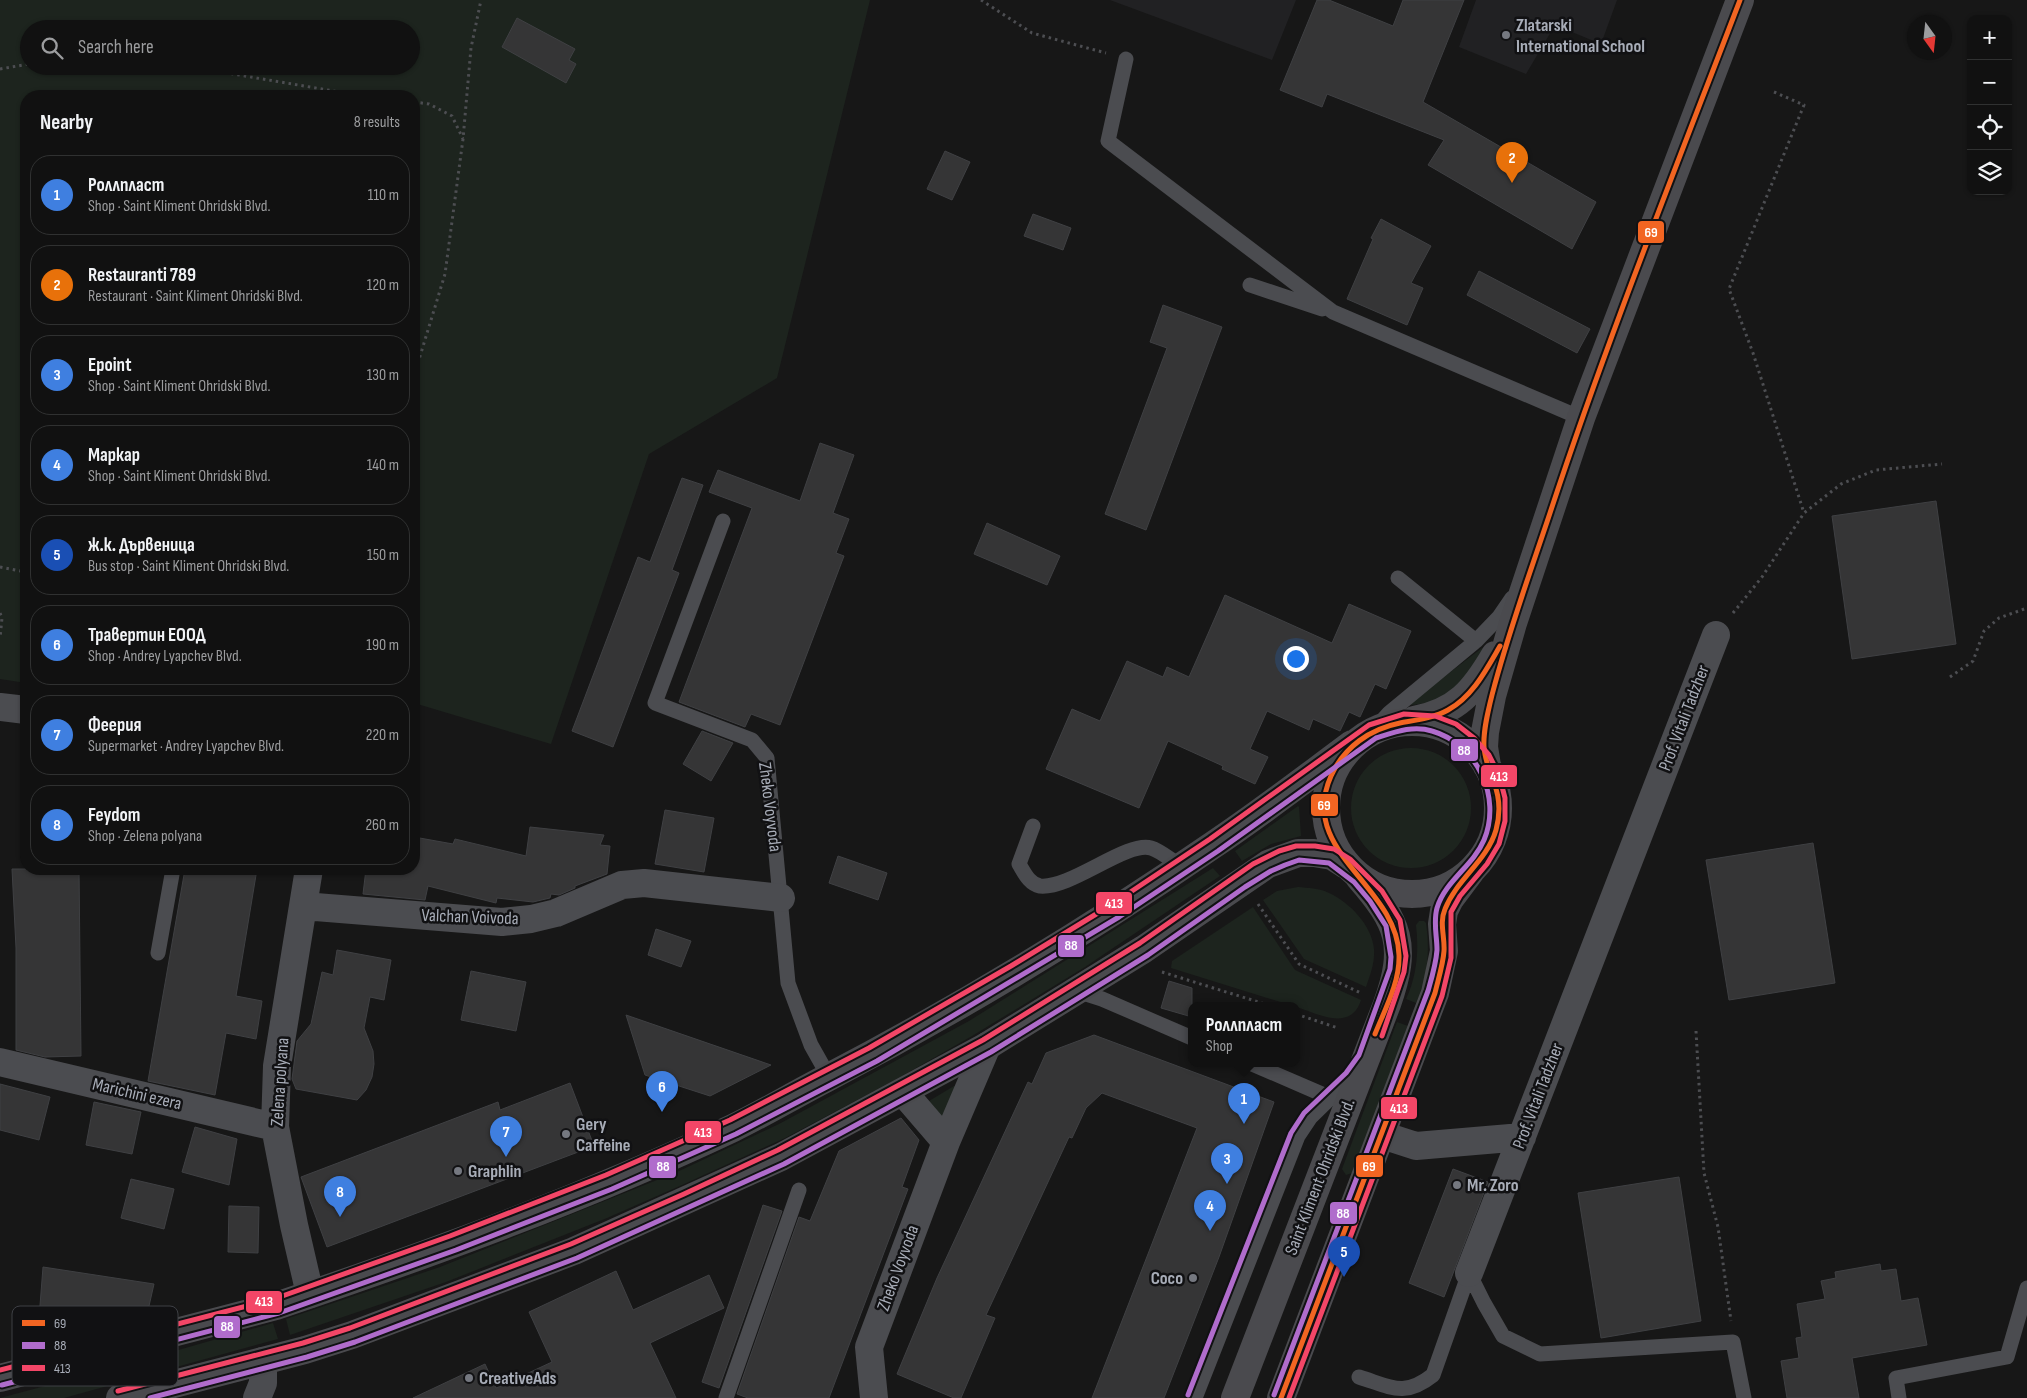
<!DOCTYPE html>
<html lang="en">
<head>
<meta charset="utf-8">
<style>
	:root { --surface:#111; --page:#1a1a1a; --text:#f1f3f6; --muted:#9c9d9f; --line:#303131; --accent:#757880 }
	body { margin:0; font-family:"Sofia Sans Condensed",sans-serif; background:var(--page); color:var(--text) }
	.controls { position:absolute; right:15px; top:15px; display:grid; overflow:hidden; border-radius:10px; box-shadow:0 1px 4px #0004 }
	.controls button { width:45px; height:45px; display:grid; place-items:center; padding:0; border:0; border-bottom:1px solid var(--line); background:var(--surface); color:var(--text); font:25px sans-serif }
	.compass { position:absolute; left:1907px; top:15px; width:45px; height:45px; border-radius:50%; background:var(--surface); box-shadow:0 1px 4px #0004; rotate:165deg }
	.you { position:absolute; left:1295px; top:658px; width:18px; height:18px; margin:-12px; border:4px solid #fff; border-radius:50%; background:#1a73e8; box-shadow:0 0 0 8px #1a73e833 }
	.badge { display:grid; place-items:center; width:32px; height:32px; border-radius:50%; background:var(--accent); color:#fff; font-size:16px; font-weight:700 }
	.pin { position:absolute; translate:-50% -41px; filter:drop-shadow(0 1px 2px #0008) }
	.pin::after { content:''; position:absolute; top:26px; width:18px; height:15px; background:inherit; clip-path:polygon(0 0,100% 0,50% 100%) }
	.popup { position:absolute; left:1188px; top:1002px; width:112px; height:65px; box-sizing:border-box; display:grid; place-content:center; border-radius:10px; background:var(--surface); filter:drop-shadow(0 1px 4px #0005); font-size:16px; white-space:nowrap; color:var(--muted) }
	.popup b { font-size:19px; color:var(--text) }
	.popup::after { content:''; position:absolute; left:50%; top:100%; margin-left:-10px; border:10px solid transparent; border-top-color:var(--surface) }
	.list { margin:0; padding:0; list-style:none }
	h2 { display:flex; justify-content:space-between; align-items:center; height:65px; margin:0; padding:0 20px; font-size:21px }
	h2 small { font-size:16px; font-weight:400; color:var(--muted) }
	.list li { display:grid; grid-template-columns:32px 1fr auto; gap:15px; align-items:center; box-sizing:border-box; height:80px; margin:0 10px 10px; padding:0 10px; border:1px solid var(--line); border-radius:20px }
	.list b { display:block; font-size:19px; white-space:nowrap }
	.list p { margin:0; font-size:16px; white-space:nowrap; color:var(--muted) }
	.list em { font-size:16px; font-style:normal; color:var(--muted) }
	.icon { flex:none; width:28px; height:28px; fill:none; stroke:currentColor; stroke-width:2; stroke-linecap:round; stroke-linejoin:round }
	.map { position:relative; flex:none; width:2027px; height:1398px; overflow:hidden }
	.search { position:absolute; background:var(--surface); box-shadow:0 1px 4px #0004; left:20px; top:20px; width:400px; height:55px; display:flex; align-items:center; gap:12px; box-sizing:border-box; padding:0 18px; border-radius:28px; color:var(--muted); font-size:19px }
	.panel { position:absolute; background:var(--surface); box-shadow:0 1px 4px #0004; left:20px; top:90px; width:400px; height:785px; border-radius:20px }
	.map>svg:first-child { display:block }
	.built { fill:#212123 }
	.green { fill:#1d241e; fill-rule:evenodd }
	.building { fill:#353536; stroke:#3f4043 }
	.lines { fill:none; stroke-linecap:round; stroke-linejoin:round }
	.path { stroke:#4d4e52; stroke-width:3; stroke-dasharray:2.5 4; stroke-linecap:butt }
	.service { stroke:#4b4c50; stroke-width:15 }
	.minor { stroke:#4b4c50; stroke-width:28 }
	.secondary { stroke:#4a4a4e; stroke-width:28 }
	.bus-1-casing { stroke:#111113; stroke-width:9 }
	.bus-2-casing { stroke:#111113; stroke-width:9 }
	.bus-3-casing { stroke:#111113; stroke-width:9 }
	.bus-1 { stroke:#f26522; stroke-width:5 }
	.bus-2 { stroke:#b06ccc; stroke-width:5 }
	.bus-3 { stroke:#f34667; stroke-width:5 }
	.poi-dot { fill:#757880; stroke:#111113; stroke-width:2 }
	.labels { text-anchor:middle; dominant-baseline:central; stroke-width:5; stroke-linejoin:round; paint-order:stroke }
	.poi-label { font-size:18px; font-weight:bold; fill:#a8adb8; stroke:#111113; text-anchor:start }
	.street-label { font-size:18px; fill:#a8adb8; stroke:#111113 }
	.key { fill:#111113; stroke:#3e4045; stroke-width:1 }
	.key-label { font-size:14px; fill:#a8adb8 }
	.line-badge { stroke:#111113; stroke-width:2 }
	.badge-label { font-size:14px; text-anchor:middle; font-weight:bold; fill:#fff }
</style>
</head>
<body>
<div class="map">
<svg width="2027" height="1398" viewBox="0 0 2027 1398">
	<rect width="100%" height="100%" fill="#171717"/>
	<path class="built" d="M1110,0H1296L1272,60Z
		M1476,0H1617L1601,44L1555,25L1526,74L1459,47Z"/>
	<path class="green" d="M0,0H870L777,378L649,454L551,744L414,703V96H26V683L0,679ZM29,29H411V66H29Z
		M1485,647L1462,689L1428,703L1411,705V702L1482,648Z
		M1351 808a60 60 0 1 1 120 0a60 60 0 1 1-120 0Z
		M1298,806L1299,807L1301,836L1271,844L1242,861L1235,851Z
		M1213,868L1220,876L1085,967L972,1036L895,1080L785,1138L682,1185L607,1218L446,1282L290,1335L286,1319L440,1267L677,1172L779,1124L969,1021Z
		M1298,887C1308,888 1319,888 1329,893C1349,902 1372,925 1374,949C1375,963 1370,975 1366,987L1304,959L1263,900L1277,891Z
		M1253,907L1295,970L1361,1000C1351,1032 1318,1014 1297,1007L1296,1005H1290L1171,968L1172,961Z
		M1419,921H1424L1426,923C1430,950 1428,978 1416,1003L1406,999C1417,976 1419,950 1416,925Z
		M1397,1022L1408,1026L1352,1173L1346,1175L1342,1169Z
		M954,1086H956L945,1123L929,1101Z
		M273,1323L278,1339L64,1398H0L154,1357Z"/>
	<path class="building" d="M1317,0H1329L1393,26L1403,0H1464L1423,102L1596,202L1572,249L1428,165L1444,140L1327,94L1322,107L1280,90Z
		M517,18L575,49L569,60L576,64L566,83L502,47Z
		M945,151L970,162L952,200L927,189Z
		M1033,214L1071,228L1063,250L1024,236Z
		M1381,219L1431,246L1411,283L1423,288L1407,325L1347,299L1373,239L1371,238Z
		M1479,271L1590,329L1577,353L1467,295Z
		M1163,305L1222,327L1146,530L1105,514L1167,348L1150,342Z
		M820,443L854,455L833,513L849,519L836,553L844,556L780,725L751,714L745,727L679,702L752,508L709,492L718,470L800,501Z
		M682,478L703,485L672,570L679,573L613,747L572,731L638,557L650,562Z
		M1936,501L1956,644L1852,659L1832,516Z
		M987,523L1060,556L1047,585L974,554Z
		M1225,595L1332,643L1349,604L1411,631L1386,689L1375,684L1360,717L1349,712L1340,731L1313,719L1309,730L1267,711L1250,749L1268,757L1255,784L1222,769L1223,766L1168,741L1139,808L1046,769L1072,709L1100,721L1127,661L1163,677L1167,667L1189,677Z
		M702,731L733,743L711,781L683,764Z
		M665,810L714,818L704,872L655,864Z
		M530,827L604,835L600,845L610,846L607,874L575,886V888L559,895L551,894L550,898L533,902L497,898L496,903L428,886L425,900L363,894L366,869H414V837L453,844L455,839L526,856Z
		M1813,843L1835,983L1729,1000L1706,860Z
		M838,856L887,873L878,900L829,883Z
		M12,869H79L81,1056L45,1057L16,1050V948Z
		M185,869H257L236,996L262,1001L256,1039L226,1033L215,1095L148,1081Z
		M656,929L691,941L681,967L648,955Z
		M337,950L391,960L384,1000L370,997L364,1028L373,1051L374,1064L372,1077L366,1090L357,1100L296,1089L292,1079L297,1041L311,1024L322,972L333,975Z
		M471,971L526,982L516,1031L461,1020Z
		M1169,981L1192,988V1017L1161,1008Z
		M626,1015L771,1065L710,1096L645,1075Z
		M1094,1035L1274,1102L1219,1257L1164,1398H1092L1197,1128L1102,1093L1086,1108L1072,1138L1069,1137L986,1315L995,1318L961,1398H954L897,1374L937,1278L1028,1082L1032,1084L1046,1053Z
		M570,1083L594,1146L327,1247L301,1177L498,1102L500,1110Z
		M0,1084L50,1097L39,1140L0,1130Z
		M94,1102L141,1112L132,1154L86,1145Z
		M901,1118L919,1140L902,1187L908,1189L829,1398H748L737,1394L799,1217L810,1221L839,1151Z
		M195,1127L237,1139L229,1185L182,1172Z
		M1453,1169L1488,1182L1444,1297L1409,1283Z
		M1679,1177L1701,1321L1601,1338L1578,1193Z
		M131,1179L174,1189L164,1229L121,1218Z
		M763,1205L782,1211L719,1388L702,1382Z
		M229,1206L259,1207L258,1253L228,1252Z
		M1880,1264L1881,1271L1896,1269L1901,1301L1918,1298L1927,1345L1852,1358L1859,1398H1787L1781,1361L1799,1358L1796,1338L1802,1337L1797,1304L1825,1299L1821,1281L1836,1278L1835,1272Z
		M43,1267L154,1284L149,1306L38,1331Z
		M616,1271L633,1310L709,1275L724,1308L650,1343L676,1398H413L485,1364L496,1388L552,1362L529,1312Z"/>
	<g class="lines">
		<path class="path" d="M981,0L1032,33L1106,53
			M186,66L363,96
			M0,69L29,64
			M1774,92L1804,105L1729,289L1753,353L1804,513
			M414,102L429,104L452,116L463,139
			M414,376L445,274L463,139L471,48L481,0
			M0,567L26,572
			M0,613L2,618L0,638
			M1733,613L1762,577L1804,513L1841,484L1876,470L1942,464
			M1950,677L1973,661L1984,631L1999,618L2027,608
			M1258,904L1299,964L1361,993
			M1162,972L1268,1005
			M1296,1014L1338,1028
			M1696,1031L1704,1173L1718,1227L1731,1321"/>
		<path class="service" d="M1126,59L1108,141L1333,312L1581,418
			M1250,285L1322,309
			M723,521L655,703L752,740L767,758L788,983L811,1045L829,1077
			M1398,578L1476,641
			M1373,731L1389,713L1476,641L1499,617L1512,598
			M1033,826L1019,864C1024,872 1029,884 1040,886C1071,889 1126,841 1151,848C1161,851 1172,861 1181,866
			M158,953L173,869
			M1077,991L1102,999L1192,1038
			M1250,1063L1331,1098
			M1469,1273L1484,1303L1503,1336L1540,1354L1733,1342L1744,1398
			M1359,1377C1391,1387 1404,1398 1433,1375L1469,1273
			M726,1398L799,1190
			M1195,1398L1298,1136L1310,1118L1353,1076
			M1899,1398L1896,1378L2007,1357L2027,1288"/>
		<path class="minor" d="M0,707L26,710
			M309,869L277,1066L275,1127L294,1225L310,1294
			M303,906L502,922L531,919L556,913L622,885L644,883L781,898
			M0,1062L275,1127
			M903,1092L946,1142
			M1382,1135L1416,1146L1522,1137
			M1469,1273L1716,635
			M257,1398L263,1383V1361
			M874,1398L869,1347L946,1142L987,1046"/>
		<path class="secondary" d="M1414,720C1457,712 1474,691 1495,655
			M1326 808a86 86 0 1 1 172 0a86 86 0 1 1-172 0Z
			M1487,766L1484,747L1485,732L1492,696L1513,623L1581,418L1740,0
			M0,1378L276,1306C430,1254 585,1198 733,1128C764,1113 794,1095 825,1079C959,1009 1088,931 1213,845C1261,813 1306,778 1352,744
			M120,1398L305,1350L352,1335L574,1251L781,1157L987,1046L1144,949L1268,864L1298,853H1314L1332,856L1346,865
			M1235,1398L1387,1004C1408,945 1399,923 1359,877
			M1281,1398L1435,993L1444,951L1442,924L1444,911L1450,899L1471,871"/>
		<defs>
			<path id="bus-1" d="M1375,1034C1385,1009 1400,982 1399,955C1397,885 1297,852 1331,776C1344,747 1370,729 1400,723C1416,720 1434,718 1448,710C1473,696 1486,670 1500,646
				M1281,1398L1435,993C1438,980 1443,965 1444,951C1445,937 1439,923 1445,909C1457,879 1487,861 1496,830C1500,815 1500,798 1494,783C1490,771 1485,761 1484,747C1483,731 1488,711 1492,695C1508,633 1530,573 1550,513C1607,340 1675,170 1740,0"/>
			<path id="bus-2" d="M2,1385L279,1313L456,1250L612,1189L736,1134L877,1061L1119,917L1218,851L1376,738C1395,732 1413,725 1432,731C1477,744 1502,797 1484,840C1473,866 1445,881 1437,908C1433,922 1437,936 1437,950C1436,964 1432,977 1428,991L1274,1395
				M150,1398L307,1357L355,1342L577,1258L784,1164L991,1052L1148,955L1245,887L1271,871L1285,865L1299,860L1329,863L1354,882L1370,901L1386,926L1391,957L1390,969L1359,1055L1346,1073L1304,1113L1291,1133L1188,1395"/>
			<path id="bus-3" d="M0,1370L274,1299L450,1236L606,1175L730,1120L869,1048L1011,966L1111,905L1210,839L1369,725L1404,714L1435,716L1456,724L1474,738L1489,755L1499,775L1505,798V821L1499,844L1487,864L1460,896L1451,912V958L1442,996L1289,1398
				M118,1391L303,1343L350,1328L571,1244L684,1194L778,1150L983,1040L1140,943L1253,864L1279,851L1296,846H1315L1334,849L1350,859L1382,891L1400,920L1406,956L1404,972L1382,1036"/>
		</defs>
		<use href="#bus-1" class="bus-1-casing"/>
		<use href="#bus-2" class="bus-2-casing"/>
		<use href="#bus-3" class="bus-3-casing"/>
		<use href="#bus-1" class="bus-1"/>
		<use href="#bus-2" class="bus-2"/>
		<use href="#bus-3" class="bus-3"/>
	</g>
	<g class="poi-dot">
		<circle cx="1506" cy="35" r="5"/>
		<circle cx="566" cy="1134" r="5"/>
		<circle cx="458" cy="1171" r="5"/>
		<circle cx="1457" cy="1185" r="5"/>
		<circle cx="1193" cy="1278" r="5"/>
		<circle cx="469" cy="1378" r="5"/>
	</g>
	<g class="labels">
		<g class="poi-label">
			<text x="1516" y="25">Zlatarski<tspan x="1516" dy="21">International School</tspan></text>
			<text x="576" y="1124">Gery<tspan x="576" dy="21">Caffeine</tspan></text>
			<text x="468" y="1171">Graphlin</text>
			<text x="1467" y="1185">Mr. Zoro</text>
			<text x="1183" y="1278" text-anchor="end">Coco</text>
			<text x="479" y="1378">CreativeAds</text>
		</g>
		<g class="street-label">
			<text transform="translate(1684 718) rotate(-69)">Prof. Vitali Tadzher</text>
			<text transform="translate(770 807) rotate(83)">Zheko Voyvoda</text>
			<text transform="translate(470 917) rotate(2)">Valchan Voivoda</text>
			<text transform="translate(280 1082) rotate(-86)">Zelena polyana</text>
			<text transform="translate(137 1094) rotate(13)">Marichini ezera</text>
			<text transform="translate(1538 1096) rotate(-69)">Prof. Vitali Tadzher</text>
			<text transform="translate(1320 1177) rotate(-69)">Saint Kliment Ohridski Blvd.</text>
			<text transform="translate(898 1268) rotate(-70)">Zheko Voyvoda</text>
		</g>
	</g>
	<rect x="12" y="1306" width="166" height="80" rx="8" class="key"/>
	<rect x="22" y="1320" width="23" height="6" fill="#f26522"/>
	<rect x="22" y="1342" width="23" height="7" fill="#b06ccc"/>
	<rect x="22" y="1365" width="23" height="6" fill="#f34667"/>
	<g class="key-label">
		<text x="54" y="1328">69</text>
		<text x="54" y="1350">88</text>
		<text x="54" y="1373">413</text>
	</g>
	<g class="line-badge">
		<rect x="1637" y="220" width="28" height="24" rx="5" fill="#f26522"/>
		<rect x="1450" y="738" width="29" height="24" rx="5" fill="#b06ccc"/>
		<rect x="1480" y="764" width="38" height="24" rx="5" fill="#f34667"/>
		<rect x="1310" y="793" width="29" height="24" rx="5" fill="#f26522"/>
		<rect x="1095" y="891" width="38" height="24" rx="5" fill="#f34667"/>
		<rect x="1057" y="934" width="28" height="24" rx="5" fill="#b06ccc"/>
		<rect x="1380" y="1096" width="38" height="24" rx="5" fill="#f34667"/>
		<rect x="684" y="1120" width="38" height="24" rx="5" fill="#f34667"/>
		<rect x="1355" y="1154" width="29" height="24" rx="5" fill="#f26522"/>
		<rect x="648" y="1155" width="29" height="24" rx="5" fill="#b06ccc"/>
		<rect x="1329" y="1201" width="29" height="24" rx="5" fill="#b06ccc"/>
		<rect x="245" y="1290" width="38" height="24" rx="5" fill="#f34667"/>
		<rect x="213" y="1315" width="28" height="24" rx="5" fill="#b06ccc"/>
	</g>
	<g class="badge-label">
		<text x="1651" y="237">69</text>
		<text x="1464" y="755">88</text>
		<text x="1499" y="781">413</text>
		<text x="1324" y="810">69</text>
		<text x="1114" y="908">413</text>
		<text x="1071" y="950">88</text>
		<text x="1399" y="1113">413</text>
		<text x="703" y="1137">413</text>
		<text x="1369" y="1171">69</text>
		<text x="663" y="1171">88</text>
		<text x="1343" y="1218">88</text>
		<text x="264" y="1306">413</text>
		<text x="227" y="1331">88</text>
	</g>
</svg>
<div class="controls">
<button>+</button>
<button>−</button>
<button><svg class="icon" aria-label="locate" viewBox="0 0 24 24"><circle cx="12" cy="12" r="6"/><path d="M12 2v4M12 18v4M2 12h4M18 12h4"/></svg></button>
<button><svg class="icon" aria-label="layers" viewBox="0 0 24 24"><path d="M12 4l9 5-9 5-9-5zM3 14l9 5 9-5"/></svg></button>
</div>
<svg class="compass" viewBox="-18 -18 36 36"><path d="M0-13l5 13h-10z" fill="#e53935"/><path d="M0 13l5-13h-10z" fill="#9c9d9f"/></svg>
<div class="you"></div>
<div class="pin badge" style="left:1244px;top:1124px;background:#3f7fe0">1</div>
<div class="popup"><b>Роллпласт</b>Shop</div>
<div class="pin badge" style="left:1512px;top:183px;background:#e8710a">2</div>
<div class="pin badge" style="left:1227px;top:1184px;background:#3f7fe0">3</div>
<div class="pin badge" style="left:1210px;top:1231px;background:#3f7fe0">4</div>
<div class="pin badge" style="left:1344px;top:1277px;background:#1a4fb4">5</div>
<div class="pin badge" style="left:662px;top:1112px;background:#3f7fe0">6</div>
<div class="pin badge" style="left:506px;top:1157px;background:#3f7fe0">7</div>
<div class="pin badge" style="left:340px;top:1217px;background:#3f7fe0">8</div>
<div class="search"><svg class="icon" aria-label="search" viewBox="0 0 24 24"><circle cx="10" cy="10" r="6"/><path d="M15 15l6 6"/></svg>Search here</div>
<section class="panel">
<h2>Nearby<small>8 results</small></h2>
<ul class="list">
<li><span class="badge" style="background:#3f7fe0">1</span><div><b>Роллпласт</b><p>Shop · Saint Kliment Ohridski Blvd.</p></div><em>110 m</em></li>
<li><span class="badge" style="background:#e8710a">2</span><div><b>Restauranti 789</b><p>Restaurant · Saint Kliment Ohridski Blvd.</p></div><em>120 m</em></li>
<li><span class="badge" style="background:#3f7fe0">3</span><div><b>Epoint</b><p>Shop · Saint Kliment Ohridski Blvd.</p></div><em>130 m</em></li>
<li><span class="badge" style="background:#3f7fe0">4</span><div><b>Маркар</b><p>Shop · Saint Kliment Ohridski Blvd.</p></div><em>140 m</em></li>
<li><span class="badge" style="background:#1a4fb4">5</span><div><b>ж.к. Дървеница</b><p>Bus stop · Saint Kliment Ohridski Blvd.</p></div><em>150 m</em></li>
<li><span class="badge" style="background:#3f7fe0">6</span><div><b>Травертин ЕООД</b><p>Shop · Andrey Lyapchev Blvd.</p></div><em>190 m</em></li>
<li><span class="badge" style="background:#3f7fe0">7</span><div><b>Феерия</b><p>Supermarket · Andrey Lyapchev Blvd.</p></div><em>220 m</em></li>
<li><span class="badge" style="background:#3f7fe0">8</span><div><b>Feydom</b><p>Shop · Zelena polyana</p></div><em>260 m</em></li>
</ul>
</section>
</div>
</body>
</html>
